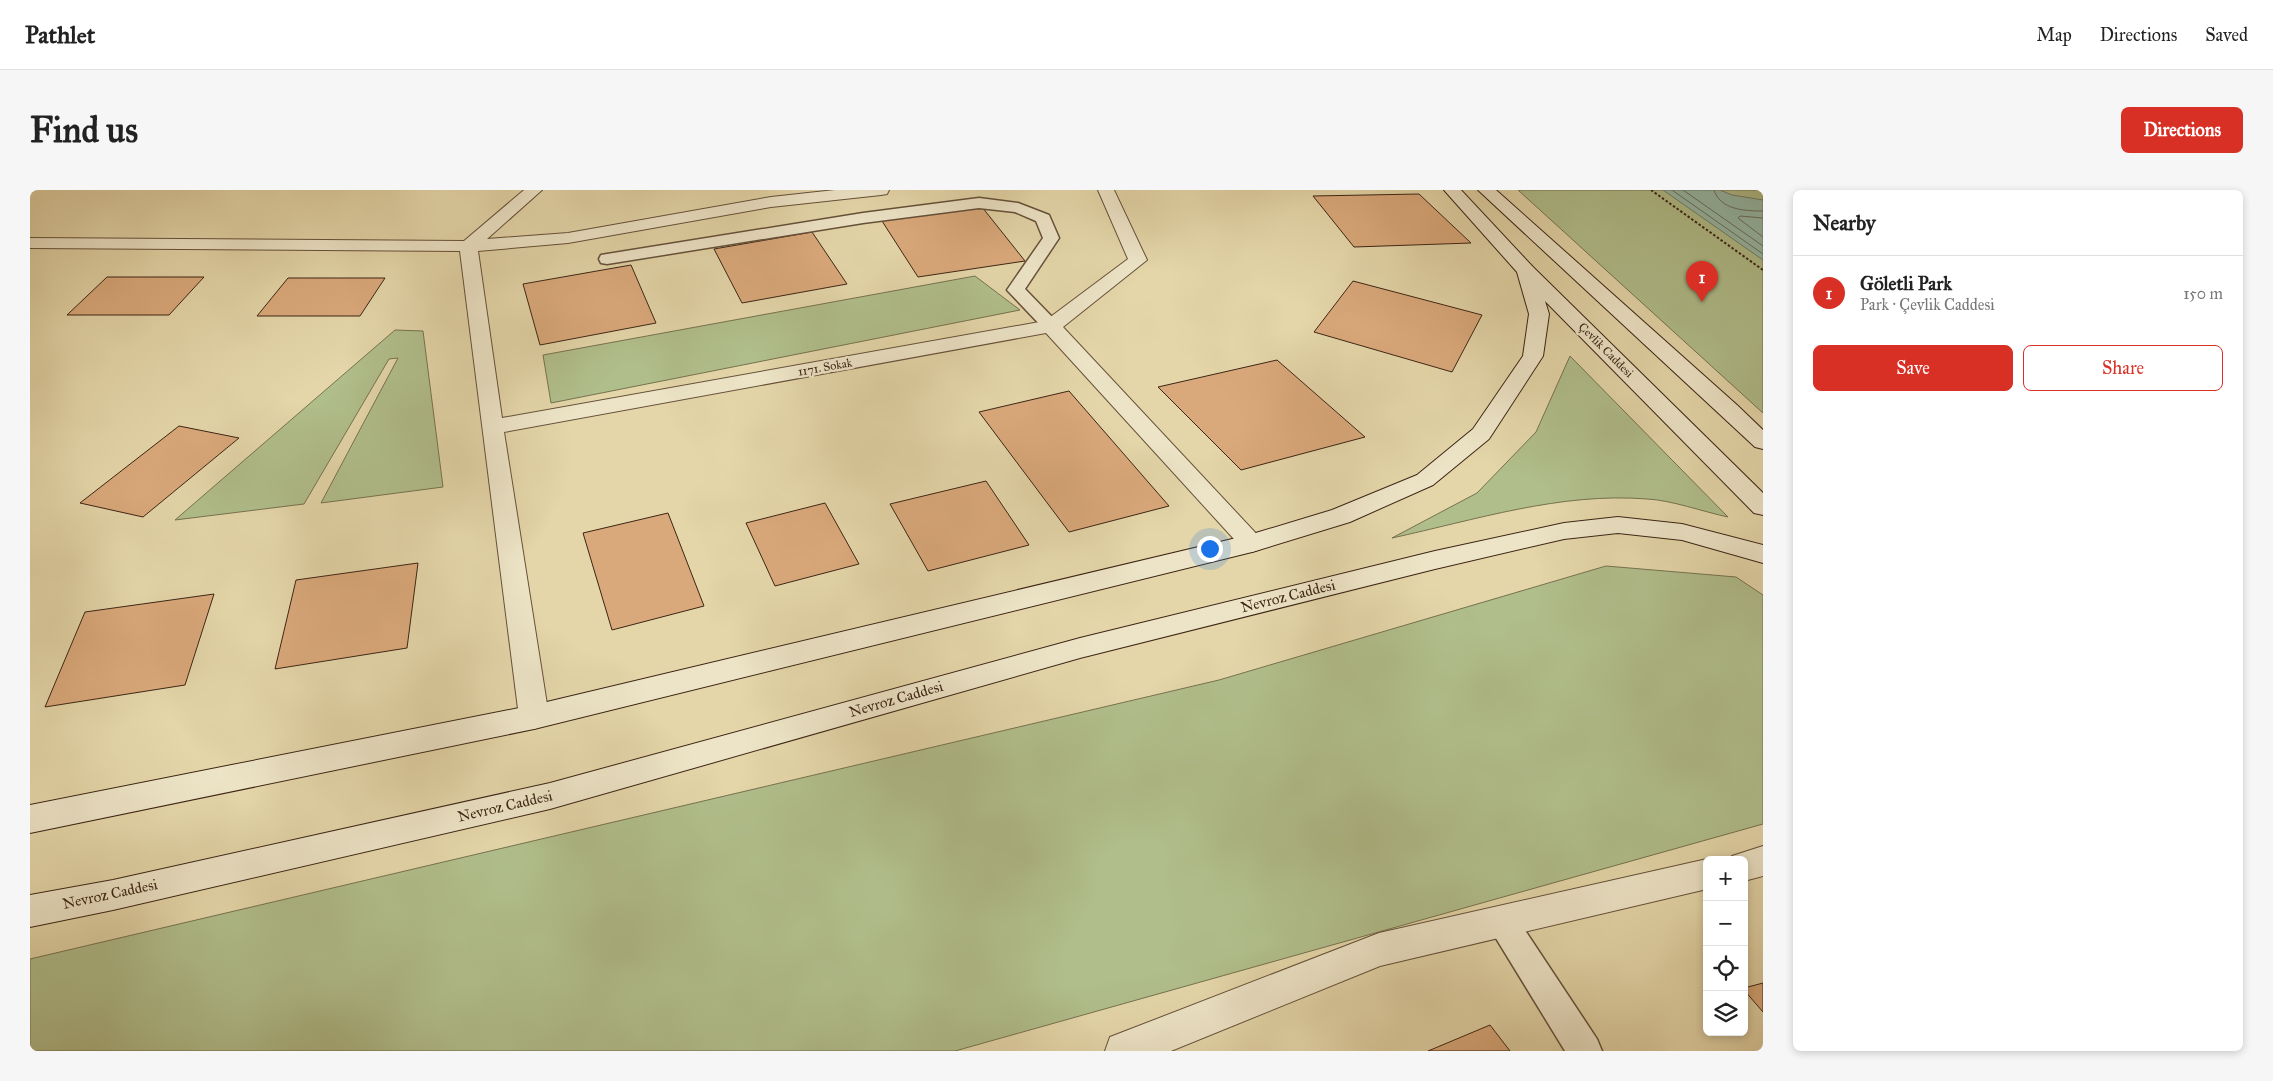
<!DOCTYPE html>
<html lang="en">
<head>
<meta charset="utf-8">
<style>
	:root { --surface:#fff; --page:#f6f6f6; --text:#222; --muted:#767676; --line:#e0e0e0; --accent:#d93025 }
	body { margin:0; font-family:"IM FELL Great Primer",serif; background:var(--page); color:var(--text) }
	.controls { position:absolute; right:15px; bottom:15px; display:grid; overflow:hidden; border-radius:8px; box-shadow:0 2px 8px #0003 }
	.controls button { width:45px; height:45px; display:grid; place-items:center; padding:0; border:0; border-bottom:1px solid var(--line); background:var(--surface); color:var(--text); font:25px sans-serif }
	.you { position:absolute; left:1179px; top:358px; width:18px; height:18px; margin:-12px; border:4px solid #fff; border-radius:50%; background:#1a73e8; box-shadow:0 0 0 8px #1a73e833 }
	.badge { display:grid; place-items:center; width:32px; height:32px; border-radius:50%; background:var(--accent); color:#fff; font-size:16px; font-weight:700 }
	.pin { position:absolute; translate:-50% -41px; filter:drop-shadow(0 1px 2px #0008) }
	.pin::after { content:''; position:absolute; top:26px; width:18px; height:15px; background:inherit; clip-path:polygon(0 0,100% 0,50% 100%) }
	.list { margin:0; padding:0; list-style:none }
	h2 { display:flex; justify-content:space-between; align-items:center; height:65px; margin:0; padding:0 20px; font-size:21px }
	h2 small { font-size:16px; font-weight:400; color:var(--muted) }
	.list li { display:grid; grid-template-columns:32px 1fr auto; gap:15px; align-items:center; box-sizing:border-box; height:75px; padding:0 20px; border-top:1px solid var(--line) }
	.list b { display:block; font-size:19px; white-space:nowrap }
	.list p { margin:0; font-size:16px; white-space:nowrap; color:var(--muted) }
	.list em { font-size:16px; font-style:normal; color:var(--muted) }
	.actions { display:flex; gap:10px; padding:15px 20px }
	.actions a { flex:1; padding:11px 0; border:1px solid var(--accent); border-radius:8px; text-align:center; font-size:18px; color:var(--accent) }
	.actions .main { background:var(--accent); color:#fff }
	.icon { flex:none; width:28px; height:28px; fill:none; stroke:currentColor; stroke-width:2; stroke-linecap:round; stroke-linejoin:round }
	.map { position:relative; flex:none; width:1733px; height:861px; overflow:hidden; border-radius:8px }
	header { display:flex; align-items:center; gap:30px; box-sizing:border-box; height:70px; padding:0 25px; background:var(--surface); border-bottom:1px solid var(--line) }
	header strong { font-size:24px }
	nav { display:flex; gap:28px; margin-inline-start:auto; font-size:18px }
	.intro { display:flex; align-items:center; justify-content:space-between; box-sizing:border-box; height:120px; padding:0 30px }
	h1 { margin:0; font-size:35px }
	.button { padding:12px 22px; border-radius:8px; background:var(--accent); color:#fff; font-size:18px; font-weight:700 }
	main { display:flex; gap:30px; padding:0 30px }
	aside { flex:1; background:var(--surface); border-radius:8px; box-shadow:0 2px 8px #0003 }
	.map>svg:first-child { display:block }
	.green { fill:#b0be8b; stroke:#767250 }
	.water { fill:#95b9a7; stroke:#717e6d }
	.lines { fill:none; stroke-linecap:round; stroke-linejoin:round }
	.shore { stroke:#686f5e; stroke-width:1 }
	.building { fill:#daa97b; stroke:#3c2515 }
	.lane-casing { stroke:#66513a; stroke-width:3 }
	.street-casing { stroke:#66513a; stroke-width:2 }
	.secondary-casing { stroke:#3c2515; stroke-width:2 }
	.path { stroke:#3c2515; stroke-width:2; stroke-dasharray:2.5 2; stroke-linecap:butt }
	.lane { fill:#ede4c7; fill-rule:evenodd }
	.street { fill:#ede4c7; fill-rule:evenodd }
	.secondary { fill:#ede4c7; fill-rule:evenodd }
	.labels { text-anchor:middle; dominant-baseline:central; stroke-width:5; stroke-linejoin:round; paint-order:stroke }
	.far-street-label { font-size:12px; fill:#3c2515; stroke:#ede4c7 }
	.street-label { font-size:15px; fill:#3c2515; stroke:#ede4c7 }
</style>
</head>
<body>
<header>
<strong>Pathlet</strong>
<nav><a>Map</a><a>Directions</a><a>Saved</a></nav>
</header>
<div class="intro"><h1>Find us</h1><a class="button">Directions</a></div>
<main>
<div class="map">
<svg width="1733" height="861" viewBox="0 0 1733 861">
	<rect width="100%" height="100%" fill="#e4d6a9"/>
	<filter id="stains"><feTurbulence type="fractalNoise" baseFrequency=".004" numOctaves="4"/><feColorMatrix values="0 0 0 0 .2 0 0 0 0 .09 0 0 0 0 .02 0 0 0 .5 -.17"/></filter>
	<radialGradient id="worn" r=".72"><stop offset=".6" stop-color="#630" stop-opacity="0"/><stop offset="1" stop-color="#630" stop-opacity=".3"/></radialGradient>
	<path class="green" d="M1488,0H1733V223Z
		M945,86L990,120L521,213L513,165Z
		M365,140L393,141L413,297L291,313L368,168L359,169L274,314L145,330Z
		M1540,166L1698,327C1674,322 1641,310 1617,309C1531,302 1445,330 1362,348L1447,303L1506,242Z
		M1576,376L1706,387L1733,405V634L925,861H0V769L1189,490Z"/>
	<path class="water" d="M1633,0H1690L1702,5L1733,10V70Z"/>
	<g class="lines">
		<path class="shore" d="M1642,0L1733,64
			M1653,0L1733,56
			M1684,0C1690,20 1715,21 1733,21
			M1733,28L1710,26L1708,28L1733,47"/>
	</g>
	<path class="building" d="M1389,4L1441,53L1324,57L1283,6Z
		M952,17L995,71L888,87L852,31Z
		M782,42L817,94L712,113L684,59Z
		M601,75L626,133L510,155L493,94Z
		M77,87H174L139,125H37Z
		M258,88H355L330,126H227Z
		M1323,91L1452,125L1422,182L1284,142Z
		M1247,170L1335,247L1211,280L1128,197Z
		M1039,201L1139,316L1039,342L949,222Z
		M149,236L209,248L113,327L50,313Z
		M956,291L999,355L898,381L860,314Z
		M795,313L829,374L745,396L716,333Z
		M638,323L674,416L582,440L553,343Z
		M388,373L377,458L245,479L266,390Z
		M184,404L155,495L15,517L55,422Z
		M1733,793V822L1714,800V798Z
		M1460,835L1480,861H1398Z"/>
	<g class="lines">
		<defs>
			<path id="lane" d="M949,8L988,13L1019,25L1029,48L995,99L1027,132L1030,136L1027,140L1021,141L1015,140L977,100L1013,48L1006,31L985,22L949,18L833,33L577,74L571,73L569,69L571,65L577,64L833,23Z
				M1472,717L1483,722L1567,849L1572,861H1535L1456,732L1461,722Z"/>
			<path id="street" d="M494,0H512L457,49L538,43L741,7L805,0H859L857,4L851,5L741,17L538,53L448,61L472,228L1015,131L1098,69L1068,0H1084L1117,70L1033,137L1235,353L1231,359L1222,362L1213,359L1016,143L474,242L519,527L515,535L504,539L493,535L489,527L430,61L0,58V48L434,51Z
				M1733,656V686L1714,691V670H1700L1702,666Z
				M1677,669L1679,670H1677V699L1350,776L1141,861H1075L1080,847L1349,743Z"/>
			<path id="secondary" d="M1414,0H1431L1503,77L1733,303V325L1724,323L1515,111L1519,124L1513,166L1459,249L1403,295L1320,332L1222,362L504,539L0,643V615L504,515L1219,345L1302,320L1387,285L1443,239L1493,166L1499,124L1487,82Z
				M1448,0H1466L1707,215L1733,240V259L1725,257Z
				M1588,327L1652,334L1733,355V373L1652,350L1588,343L1534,349L1405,379L1050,468L520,619L83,720L0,737V705L83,690L520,593L1050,448L1405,361L1534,333Z"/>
		</defs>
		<use href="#lane" class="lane-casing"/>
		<use href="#street" class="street-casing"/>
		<use href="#secondary" class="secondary-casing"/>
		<path class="path" d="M1621,0L1733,80"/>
		<use href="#lane" class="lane"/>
		<use href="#street" class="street"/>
		<use href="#secondary" class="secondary"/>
	</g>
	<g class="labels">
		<g class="far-street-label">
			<text transform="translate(1576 160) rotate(45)">Çevlik Caddesi</text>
			<text transform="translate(795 177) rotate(-10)">1171. Sokak</text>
		</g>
		<g class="street-label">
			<text transform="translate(1258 406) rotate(-14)">Nevroz Caddesi</text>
			<text transform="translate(866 509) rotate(-16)">Nevroz Caddesi</text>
			<text transform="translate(475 616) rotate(-13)">Nevroz Caddesi</text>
			<text transform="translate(80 704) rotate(-12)">Nevroz Caddesi</text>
		</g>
	</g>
	<rect width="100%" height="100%" filter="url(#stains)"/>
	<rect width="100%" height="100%" fill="url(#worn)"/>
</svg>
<div class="controls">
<button>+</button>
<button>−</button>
<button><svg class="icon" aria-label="locate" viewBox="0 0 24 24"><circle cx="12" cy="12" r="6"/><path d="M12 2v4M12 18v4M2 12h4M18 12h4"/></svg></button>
<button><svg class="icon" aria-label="layers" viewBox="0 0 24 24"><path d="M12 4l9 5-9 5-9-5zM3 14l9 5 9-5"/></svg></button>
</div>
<div class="you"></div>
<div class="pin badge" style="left:1672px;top:112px">1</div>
</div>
<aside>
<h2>Nearby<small></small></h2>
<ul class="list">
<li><span class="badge">1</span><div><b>Göletli Park</b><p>Park · Çevlik Caddesi</p></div><em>150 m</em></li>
</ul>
<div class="actions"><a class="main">Save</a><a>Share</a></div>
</aside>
</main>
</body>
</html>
